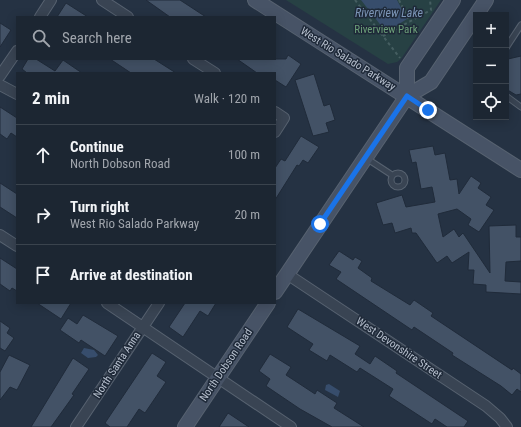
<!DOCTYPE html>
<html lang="en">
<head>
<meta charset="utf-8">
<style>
	:root { --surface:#1c2632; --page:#29323e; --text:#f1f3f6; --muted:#a0a5ac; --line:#3a434d }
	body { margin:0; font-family:"Roboto Condensed",sans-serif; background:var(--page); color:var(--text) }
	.controls { position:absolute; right:12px; top:12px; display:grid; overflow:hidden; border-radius:0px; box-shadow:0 2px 10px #0003 }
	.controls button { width:36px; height:36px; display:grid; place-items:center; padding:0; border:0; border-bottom:1px solid var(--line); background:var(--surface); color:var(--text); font:20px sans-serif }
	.stop { position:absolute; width:12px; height:12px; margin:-9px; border:3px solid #1a73e8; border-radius:50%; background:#fff }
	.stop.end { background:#1a73e8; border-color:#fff; box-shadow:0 1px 4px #0008 }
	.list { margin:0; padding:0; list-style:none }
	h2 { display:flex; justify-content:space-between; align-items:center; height:52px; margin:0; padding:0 16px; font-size:17px }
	h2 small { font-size:13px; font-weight:400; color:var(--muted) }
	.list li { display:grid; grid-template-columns:26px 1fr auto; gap:12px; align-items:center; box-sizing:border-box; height:60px; padding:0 16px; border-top:1px solid var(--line) }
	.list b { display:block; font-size:15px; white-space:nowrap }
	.list p { margin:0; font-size:13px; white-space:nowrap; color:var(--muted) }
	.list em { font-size:13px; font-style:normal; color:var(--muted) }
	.icon { flex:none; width:22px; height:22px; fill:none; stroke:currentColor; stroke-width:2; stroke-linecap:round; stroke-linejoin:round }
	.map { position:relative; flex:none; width:521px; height:427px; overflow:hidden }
	.search { position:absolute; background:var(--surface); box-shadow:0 2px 10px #0003; left:16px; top:16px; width:260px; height:44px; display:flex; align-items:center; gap:10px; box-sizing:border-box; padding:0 14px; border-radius:0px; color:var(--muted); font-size:15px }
	.panel { position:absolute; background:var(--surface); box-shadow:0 2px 10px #0003; left:16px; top:72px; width:260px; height:232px; border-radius:0px }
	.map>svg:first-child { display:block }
	.green { fill:#274144 }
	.water { fill:#374d6c }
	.building { fill:#435266; stroke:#202b3a }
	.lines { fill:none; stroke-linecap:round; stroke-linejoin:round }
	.lane-casing { stroke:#576270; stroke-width:7 }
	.street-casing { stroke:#576270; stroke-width:12 }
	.secondary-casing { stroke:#576270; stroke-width:16 }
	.path { stroke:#455e61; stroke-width:2; stroke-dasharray:3 3; stroke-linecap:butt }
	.lane { stroke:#394453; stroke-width:5 }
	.street { stroke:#394453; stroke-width:10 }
	.secondary { stroke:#475366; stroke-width:14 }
	.route { stroke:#1a73e8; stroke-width:5 }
	.labels { text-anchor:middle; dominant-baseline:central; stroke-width:3; stroke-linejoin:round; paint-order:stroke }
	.park-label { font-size:11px; fill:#6c9f78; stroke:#1e2938 }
	.street-label { font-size:11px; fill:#b6bfcd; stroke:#1e2938 }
	.water-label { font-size:12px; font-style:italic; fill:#7c95b6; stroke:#1e2938 }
</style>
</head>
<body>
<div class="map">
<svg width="521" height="427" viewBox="0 0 521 427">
	<rect width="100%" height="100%" fill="#253243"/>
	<path class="green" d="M286,0H441L401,59L397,62L388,64Z"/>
	<path class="water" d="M361,0H397L407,19L386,32Z
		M84,348L94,350L98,355L96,357L88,358L81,353Z
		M329,384L340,391L338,397L325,390L326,385Z"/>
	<path class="building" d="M146,0H180L206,17H170Z
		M66,3L88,17H57Z
		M0,23L11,30L0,47Z
		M288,55L301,64L286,87L275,80V73H257L237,59H286Z
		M521,56V94L516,95L506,89V61L508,59Z
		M28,59H36L55,71L63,60L82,73H27L22,69Z
		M110,59H154L176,73H131Z
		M314,74L324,106L330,104L335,120L326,123L329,132L313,136L295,80Z
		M0,107L17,118V137L11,133L7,139L0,134Z
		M301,136L319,147L308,163L303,160L299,166L297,165L275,200V168L281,159L285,161Z
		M433,146L435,155L445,153L450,180L457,179L459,194L471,176L481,183L478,188L491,197L486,205L494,210L479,232L468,225L471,219L457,209L438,214L443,237L454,229L459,237L463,233L490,273L489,226L516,225V237H521V261L506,262L505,281L521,282V294L486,292V285L473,284L474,270H468L469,252L452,263L447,256L437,263L416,233H412L411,228L395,233L392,223L383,225L376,203L402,195L406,207L435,202L432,187L421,189L416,162L412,163L409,150Z
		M0,183L17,194V218L0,207Z
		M339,251L353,260L355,257L362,261L358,268L372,278L371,281L410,305L414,300L433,313L431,316L512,370L513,368L521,374V392L517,389L512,395L501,386L452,355L453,353L414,327L412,330L336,279L341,272L329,265Z
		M0,258L17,269V291L12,288L10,291L0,284Z
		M37,303H71L61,319Z
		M185,303H216L208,316L200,311L183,337L169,327Z
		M298,309L360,346L355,354L370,364L375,356L397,371L396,373L468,421L464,427H447L435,419L432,424L389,396L393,389L360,368L357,372L330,355L327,361L309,350L313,344L287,327Z
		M83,315L118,336L105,356L81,340L79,343L60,330L68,318L77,324Z
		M0,321L10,328L7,333L14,338L5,351L0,348Z
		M152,353L166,362L157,376L166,382L145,413L139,409L127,427H110L105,423Z
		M270,354L291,367L286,375L315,394L317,390L337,403L334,408L364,427H332L300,409L266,386L270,379L259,371Z
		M9,355L30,365L17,390L10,387L0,400V372Z
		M73,358L89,369L72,394L74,395L51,427H31Z
		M228,413L249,427H219Z"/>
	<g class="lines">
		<defs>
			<path id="lane" d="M506,48L521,25
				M506,96L521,107
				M366,158L392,175
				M391 180a7 7 0 1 1 14 0a7 7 0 1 1-14 0Z"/>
			<path id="street" d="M102,0L128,17
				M40,17L51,0
				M193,59L215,73
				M0,76L17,51
				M0,85L17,94
				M275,112L284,118L275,132
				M0,235L17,246
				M287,274L486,406L500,418L507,427
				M107,303L291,427
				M76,427L159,303"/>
			<path id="secondary" d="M255,0L521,170
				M407,96V68L453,0
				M275,292L407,96L431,82L486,0
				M185,427L268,303"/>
		</defs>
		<use href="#lane" class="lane-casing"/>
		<use href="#street" class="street-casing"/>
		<use href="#secondary" class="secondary-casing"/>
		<path class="path" d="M355,0L400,58
			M399,0L410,22
			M383,36L431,10L430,0"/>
		<use href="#lane" class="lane"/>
		<use href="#street" class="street"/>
		<use href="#secondary" class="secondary"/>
	</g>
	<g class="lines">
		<path class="route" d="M320,224L407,96L428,110"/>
	</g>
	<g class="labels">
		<g class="park-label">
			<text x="386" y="29">Riverview Park</text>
		</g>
		<g class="street-label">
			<text transform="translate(348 59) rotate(32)">West Rio Salado Parkway</text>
			<text transform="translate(399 348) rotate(34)">West Devonshire Street</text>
			<text transform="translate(117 365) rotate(-57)">North Santa Anna</text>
			<text transform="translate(226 365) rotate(-56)">North Dobson Road</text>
		</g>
		<g class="water-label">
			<text x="389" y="13">Riverview Lake</text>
		</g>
	</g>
</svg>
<div class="controls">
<button>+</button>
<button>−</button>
<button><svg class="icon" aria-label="locate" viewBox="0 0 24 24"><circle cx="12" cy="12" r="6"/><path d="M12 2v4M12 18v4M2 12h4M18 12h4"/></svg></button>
</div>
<div class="stop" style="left:320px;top:224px"></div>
<div class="stop end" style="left:428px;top:110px"></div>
<div class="search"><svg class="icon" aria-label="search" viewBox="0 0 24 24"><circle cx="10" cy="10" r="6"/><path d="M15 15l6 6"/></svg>Search here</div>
<section class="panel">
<h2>2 min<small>Walk · 120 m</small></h2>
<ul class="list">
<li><svg class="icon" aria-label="ahead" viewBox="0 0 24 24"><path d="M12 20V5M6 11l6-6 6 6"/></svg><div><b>Continue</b><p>North Dobson Road</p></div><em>100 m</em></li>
<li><svg class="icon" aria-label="right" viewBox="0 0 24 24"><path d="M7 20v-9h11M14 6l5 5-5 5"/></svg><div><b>Turn right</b><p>West Rio Salado Parkway</p></div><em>20 m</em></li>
<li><svg class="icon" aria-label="arrive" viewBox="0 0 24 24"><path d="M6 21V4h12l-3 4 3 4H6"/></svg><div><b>Arrive at destination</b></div></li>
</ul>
</section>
</div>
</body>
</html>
